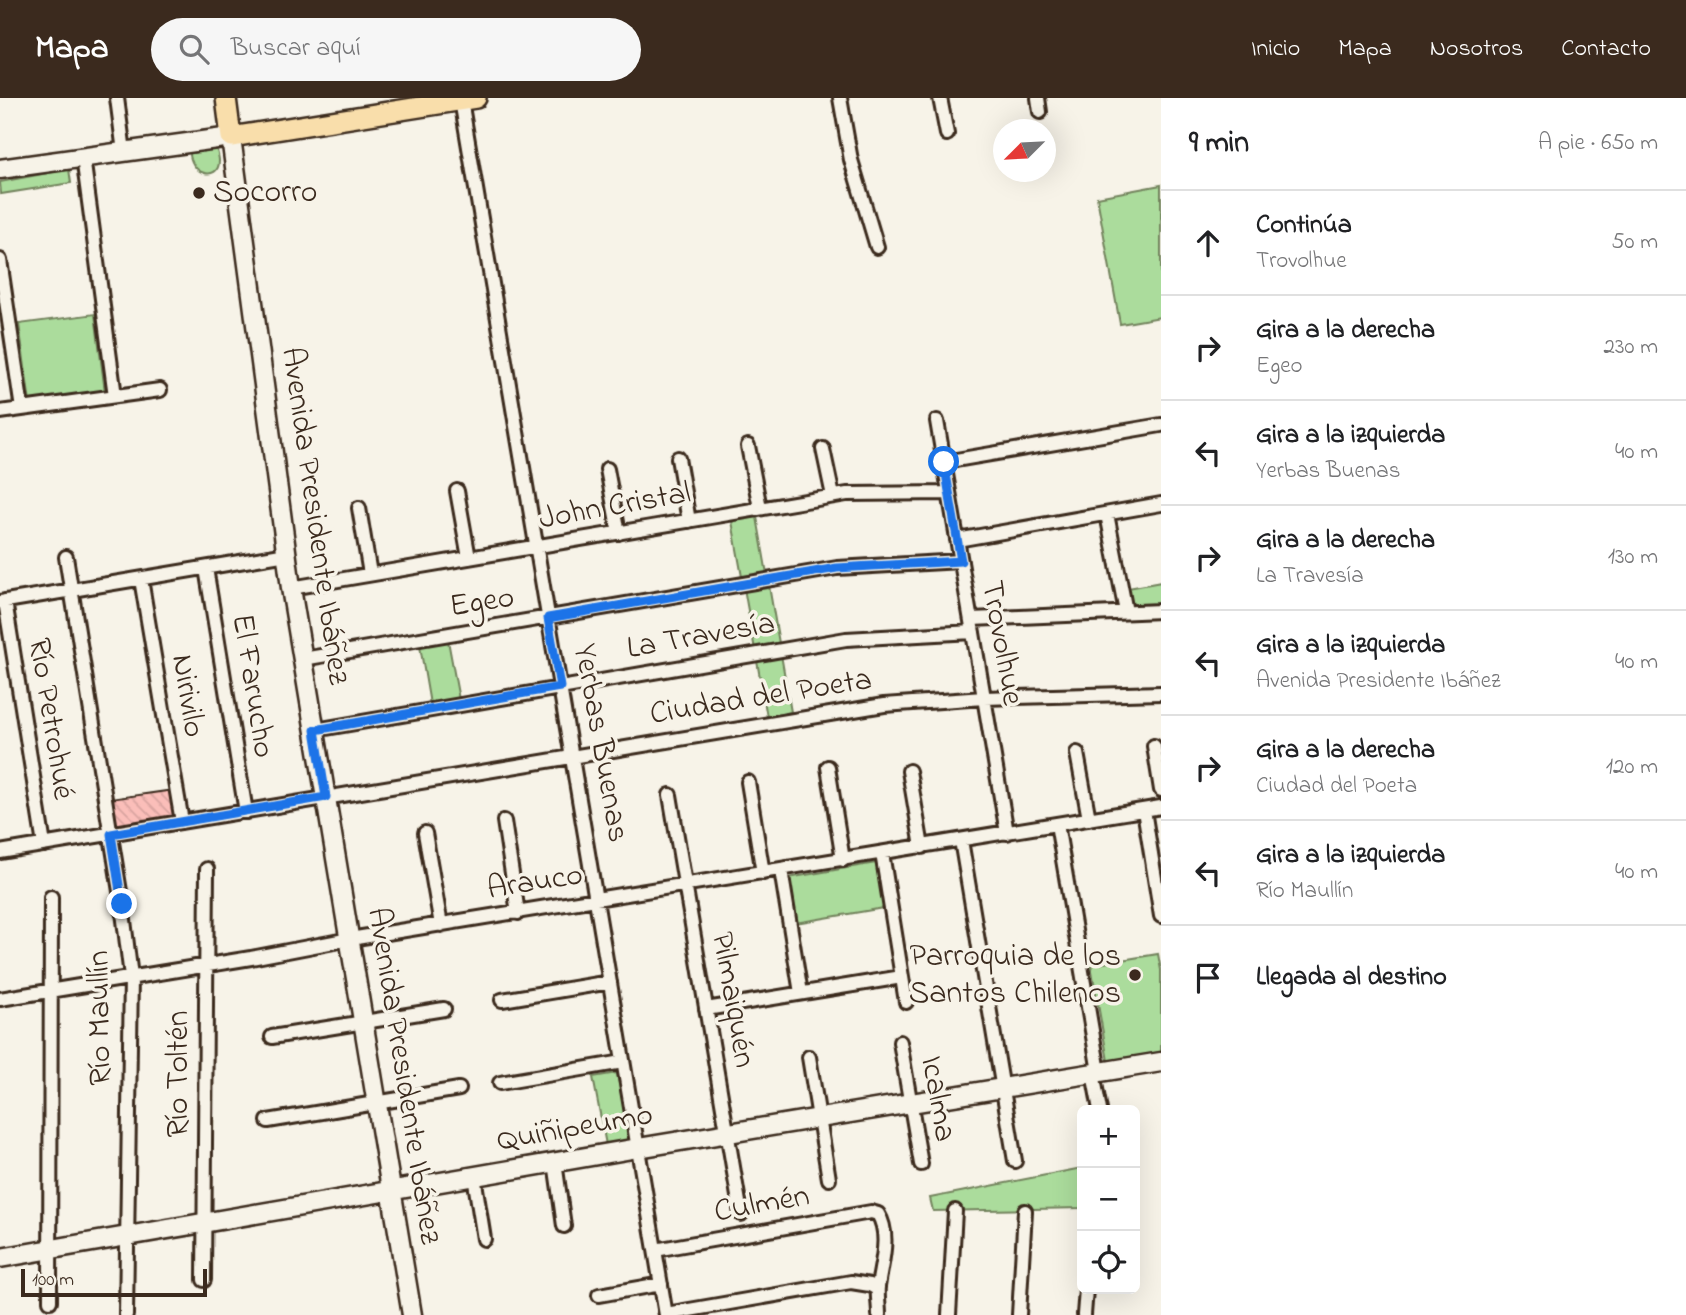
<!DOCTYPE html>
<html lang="es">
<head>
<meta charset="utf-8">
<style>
	:root { --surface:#fff; --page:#f6f6f6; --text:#202124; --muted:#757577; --line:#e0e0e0; --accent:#3b2a1e }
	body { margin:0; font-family:"Indie Flower",sans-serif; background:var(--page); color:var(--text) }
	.controls { position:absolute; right:21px; bottom:21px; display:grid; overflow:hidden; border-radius:10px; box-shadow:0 7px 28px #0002 }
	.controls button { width:63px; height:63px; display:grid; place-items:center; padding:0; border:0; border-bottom:2px solid var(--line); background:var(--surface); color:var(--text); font:35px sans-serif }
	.compass { position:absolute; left:993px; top:21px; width:63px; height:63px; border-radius:50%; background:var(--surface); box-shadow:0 7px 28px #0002; rotate:246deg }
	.scale { position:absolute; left:21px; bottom:18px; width:186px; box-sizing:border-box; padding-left:7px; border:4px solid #3b2a1e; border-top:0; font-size:19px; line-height:24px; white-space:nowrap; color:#3b2a1e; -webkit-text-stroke:5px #f7f3e8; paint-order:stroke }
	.stop { position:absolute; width:21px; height:21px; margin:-16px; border:5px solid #1a73e8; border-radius:50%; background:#fff }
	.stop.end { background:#1a73e8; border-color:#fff; box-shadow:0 2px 7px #0008 }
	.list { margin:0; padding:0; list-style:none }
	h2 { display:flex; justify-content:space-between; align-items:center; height:91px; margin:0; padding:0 28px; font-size:30px }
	h2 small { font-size:23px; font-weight:400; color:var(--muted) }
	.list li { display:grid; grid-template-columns:46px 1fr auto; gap:21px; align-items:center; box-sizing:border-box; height:105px; padding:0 28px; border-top:2px solid var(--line) }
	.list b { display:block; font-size:26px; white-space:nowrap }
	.list p { margin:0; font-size:23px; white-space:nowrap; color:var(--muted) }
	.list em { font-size:23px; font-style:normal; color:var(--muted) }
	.icon { flex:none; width:38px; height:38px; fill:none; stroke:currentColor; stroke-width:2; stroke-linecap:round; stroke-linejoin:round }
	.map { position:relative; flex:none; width:1161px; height:1217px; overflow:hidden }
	header { display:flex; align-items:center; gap:42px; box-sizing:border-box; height:98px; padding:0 35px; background:var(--accent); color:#fff }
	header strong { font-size:33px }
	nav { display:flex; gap:38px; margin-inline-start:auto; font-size:24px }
	.search { width:490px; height:63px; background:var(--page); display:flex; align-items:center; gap:18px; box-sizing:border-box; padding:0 24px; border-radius:38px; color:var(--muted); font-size:26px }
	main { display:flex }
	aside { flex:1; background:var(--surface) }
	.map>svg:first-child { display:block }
	.green { fill:#abdc9c; stroke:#73835d; stroke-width:2 }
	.building { fill:url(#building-back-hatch); stroke:#3b2a1e; stroke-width:2 }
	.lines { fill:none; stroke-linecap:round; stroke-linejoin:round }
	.street-casing { stroke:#3b2a1e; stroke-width:18 }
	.secondary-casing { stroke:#3b2a1e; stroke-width:23 }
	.primary-casing { stroke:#3b2a1e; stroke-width:24 }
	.street { stroke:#f7f3e8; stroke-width:12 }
	.secondary { stroke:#f7f3e8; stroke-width:18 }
	.primary { stroke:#f9deab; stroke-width:19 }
	.route { stroke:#1a73e8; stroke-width:9 }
	.poi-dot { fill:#3b2a1e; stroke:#f7f3e8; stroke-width:2.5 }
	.labels { text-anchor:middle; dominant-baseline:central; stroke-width:7; stroke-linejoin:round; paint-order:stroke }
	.poi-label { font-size:32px; fill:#3b2a1e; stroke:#f7f3e8; text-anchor:start }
	.street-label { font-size:32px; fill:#3b2a1e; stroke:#f7f3e8 }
</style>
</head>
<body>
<header>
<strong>Mapa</strong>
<div class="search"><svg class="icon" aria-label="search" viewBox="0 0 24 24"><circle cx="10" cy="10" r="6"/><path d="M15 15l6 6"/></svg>Buscar aquí</div>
<nav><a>Inicio</a><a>Mapa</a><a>Nosotros</a><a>Contacto</a></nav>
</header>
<main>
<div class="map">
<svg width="1161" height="1217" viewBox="0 0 1161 1217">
	<defs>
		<pattern id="building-back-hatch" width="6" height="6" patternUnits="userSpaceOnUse" patternTransform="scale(1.75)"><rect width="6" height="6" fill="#fbbeb9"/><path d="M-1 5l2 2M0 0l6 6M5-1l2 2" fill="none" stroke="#d8a39f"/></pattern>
	</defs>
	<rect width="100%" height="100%" fill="#f7f3e8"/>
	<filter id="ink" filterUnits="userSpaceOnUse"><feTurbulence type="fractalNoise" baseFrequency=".0143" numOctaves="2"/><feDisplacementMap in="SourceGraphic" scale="14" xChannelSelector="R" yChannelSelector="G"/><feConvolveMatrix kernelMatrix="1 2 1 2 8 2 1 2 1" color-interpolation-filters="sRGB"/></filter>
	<g filter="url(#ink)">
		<path class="green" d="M215,45C216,51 219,57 219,63C219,85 188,76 190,52Z
			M69,71L71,85L1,96L0,84Z
			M1161,87V219L1120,226L1097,99Z
			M95,216L105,294L30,305L19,226Z
			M757,419L791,614L767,619L732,423Z
			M1161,484V508H1131L1128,490Z
			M447,537L460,607L431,612L419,542Z
			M876,765L884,810L795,825L788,780Z
			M1158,856L1161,872V954L1108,963L1091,867Z
			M617,975L630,1043L606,1047L593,979Z
			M1082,1070V1110L933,1113L930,1100Z"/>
		<path class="building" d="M174,692L178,722L116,731L110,701Z"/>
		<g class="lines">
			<defs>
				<path id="street" d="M117,0L124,54
					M840,0L851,62L877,149
					M940,0L947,36
					M1038,0L1040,14
					M461,2L666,1217
					M83,59L115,298
					M0,162L22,311
					M0,314L160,292
					M937,323L1007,735
					M748,348L760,410
					M823,351L833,398
					M678,360L689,423
					M944,364L1161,327
					M607,371L619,435
					M457,393L469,460
					M359,410L370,476
					M1107,416L1126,514
					M957,442L1161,406
					M66,459L122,806L131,879L126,1217
					M206,470L246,714
					M141,481L182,724
					M291,490L847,396L949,395
					M5,503L44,747
					M0,504L287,456
					M971,521L1161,513
					M303,561L837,470L961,463
					M315,632L846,541L973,534
					M1154,648L1161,692
					M1077,655L1089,721
					M828,669L843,762
					M909,673L922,749
					M748,684L763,775
					M670,697L741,1116
					M1144,712L1161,818
					M504,723L518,815
					M1057,726L1099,974
					M425,735L441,827
					M961,742L1015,1063
					M0,754L884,607L984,600L1161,595
					M882,755L906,904
					M781,772L801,895
					M0,901L251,860L350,841L1161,709
					M502,902L610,884
					M706,911L902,879
					M272,939L444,911
					M900,944L921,1066
					M809,959L829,1081
					M1093,975L1100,1012
					M500,985L623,964
					M268,1023L459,991
					M555,1064L564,1128
					M474,1078L484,1141
					M655,1152L871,1114L878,1116C891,1137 881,1166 878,1189C877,1197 879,1208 879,1217
					M204,1182L207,771
					M599,1197L661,1186
					M50,1203L51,799
					M666,1216L851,1184L870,1187L877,1191
					M949,1217L955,1113
					M1019,1217L1025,1113
					M1084,1217L1086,1191"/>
				<path id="secondary" d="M0,71L231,39L291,490L412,1217
					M0,1160L638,1050L1161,964"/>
				<path id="primary" d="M226,0L231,39L476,0"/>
			</defs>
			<use href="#street" class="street-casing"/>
			<use href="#secondary" class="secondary-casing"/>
			<use href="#primary" class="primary-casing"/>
			<use href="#street" class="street"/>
			<use href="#secondary" class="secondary"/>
			<use href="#primary" class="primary"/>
		</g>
	</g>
	<g class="lines" filter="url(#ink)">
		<path class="route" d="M122,806L111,736L326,699L315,632L560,589L548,520L837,470L961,463L944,364"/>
	</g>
	<g class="poi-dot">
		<circle cx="199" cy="95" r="7"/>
		<circle cx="1135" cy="877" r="7"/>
	</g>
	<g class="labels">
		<g class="poi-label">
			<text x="213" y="95">Socorro</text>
			<text x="1121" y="859" text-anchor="end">Parroquia de los<tspan x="1121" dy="37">Santos Chilenos</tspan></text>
		</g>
		<g class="street-label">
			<text transform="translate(615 409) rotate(-10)">John Cristal</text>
			<text transform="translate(314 418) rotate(82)">Avenida Presidente Ibáñez</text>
			<text transform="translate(482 505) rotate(-9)">Egeo</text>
			<text transform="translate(701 539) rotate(-10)">La Travesía</text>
			<text transform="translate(1001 545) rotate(80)">Trovolhue</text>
			<text transform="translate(252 588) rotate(81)">El Farucho</text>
			<text transform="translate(187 598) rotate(81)">Nirivilo</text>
			<text transform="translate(761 600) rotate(-9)">Ciudad del Poeta</text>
			<text transform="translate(50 621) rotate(81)">Río Petrohué</text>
			<text transform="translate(600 645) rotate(80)">Yerbas Buenas</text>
			<text transform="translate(535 785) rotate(-9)">Arauco</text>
			<text transform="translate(732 902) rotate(80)">Pilmaiquén</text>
			<text transform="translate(101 920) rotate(-91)">Río Maullín</text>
			<text transform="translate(179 976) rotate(-90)">Río Toltén</text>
			<text transform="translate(403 978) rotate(81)">Avenida Presidente Ibáñez</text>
			<text transform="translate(937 1001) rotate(80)">Icalma</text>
			<text transform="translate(575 1031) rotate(-10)">Quiñipeumo</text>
			<text transform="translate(762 1107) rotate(-10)">Culmén</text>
		</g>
	</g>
</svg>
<div class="controls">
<button>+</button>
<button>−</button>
<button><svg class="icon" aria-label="locate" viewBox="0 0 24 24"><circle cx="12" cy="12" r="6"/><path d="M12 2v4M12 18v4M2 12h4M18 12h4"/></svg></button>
</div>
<svg class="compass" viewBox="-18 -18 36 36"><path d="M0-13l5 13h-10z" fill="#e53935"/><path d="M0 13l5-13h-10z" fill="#757577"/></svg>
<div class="scale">100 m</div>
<div class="stop" style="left:944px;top:364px"></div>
<div class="stop end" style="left:122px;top:806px"></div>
</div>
<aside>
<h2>9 min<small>A pie · 650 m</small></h2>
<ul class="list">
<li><svg class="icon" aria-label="ahead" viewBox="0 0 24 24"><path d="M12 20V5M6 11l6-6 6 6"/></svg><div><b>Continúa</b><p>Trovolhue</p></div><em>50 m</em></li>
<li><svg class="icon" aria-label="right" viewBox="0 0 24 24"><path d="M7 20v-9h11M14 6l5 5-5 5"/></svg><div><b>Gira a la derecha</b><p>Egeo</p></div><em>230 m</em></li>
<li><svg class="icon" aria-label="left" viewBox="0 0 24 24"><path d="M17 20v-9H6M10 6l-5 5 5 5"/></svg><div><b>Gira a la izquierda</b><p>Yerbas Buenas</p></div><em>40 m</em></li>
<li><svg class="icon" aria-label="right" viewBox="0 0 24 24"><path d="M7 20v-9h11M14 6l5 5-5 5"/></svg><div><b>Gira a la derecha</b><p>La Travesía</p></div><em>130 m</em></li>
<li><svg class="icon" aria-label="left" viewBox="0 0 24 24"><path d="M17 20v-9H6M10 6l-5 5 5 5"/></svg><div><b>Gira a la izquierda</b><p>Avenida Presidente Ibáñez</p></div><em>40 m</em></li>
<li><svg class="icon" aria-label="right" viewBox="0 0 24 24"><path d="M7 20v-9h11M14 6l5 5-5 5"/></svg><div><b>Gira a la derecha</b><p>Ciudad del Poeta</p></div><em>120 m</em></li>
<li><svg class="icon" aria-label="left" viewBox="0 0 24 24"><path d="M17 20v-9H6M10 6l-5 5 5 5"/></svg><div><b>Gira a la izquierda</b><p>Río Maullín</p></div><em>40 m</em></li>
<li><svg class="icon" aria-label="arrive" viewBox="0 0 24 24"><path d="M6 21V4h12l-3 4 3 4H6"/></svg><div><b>Llegada al destino</b></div></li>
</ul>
</aside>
</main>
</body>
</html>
